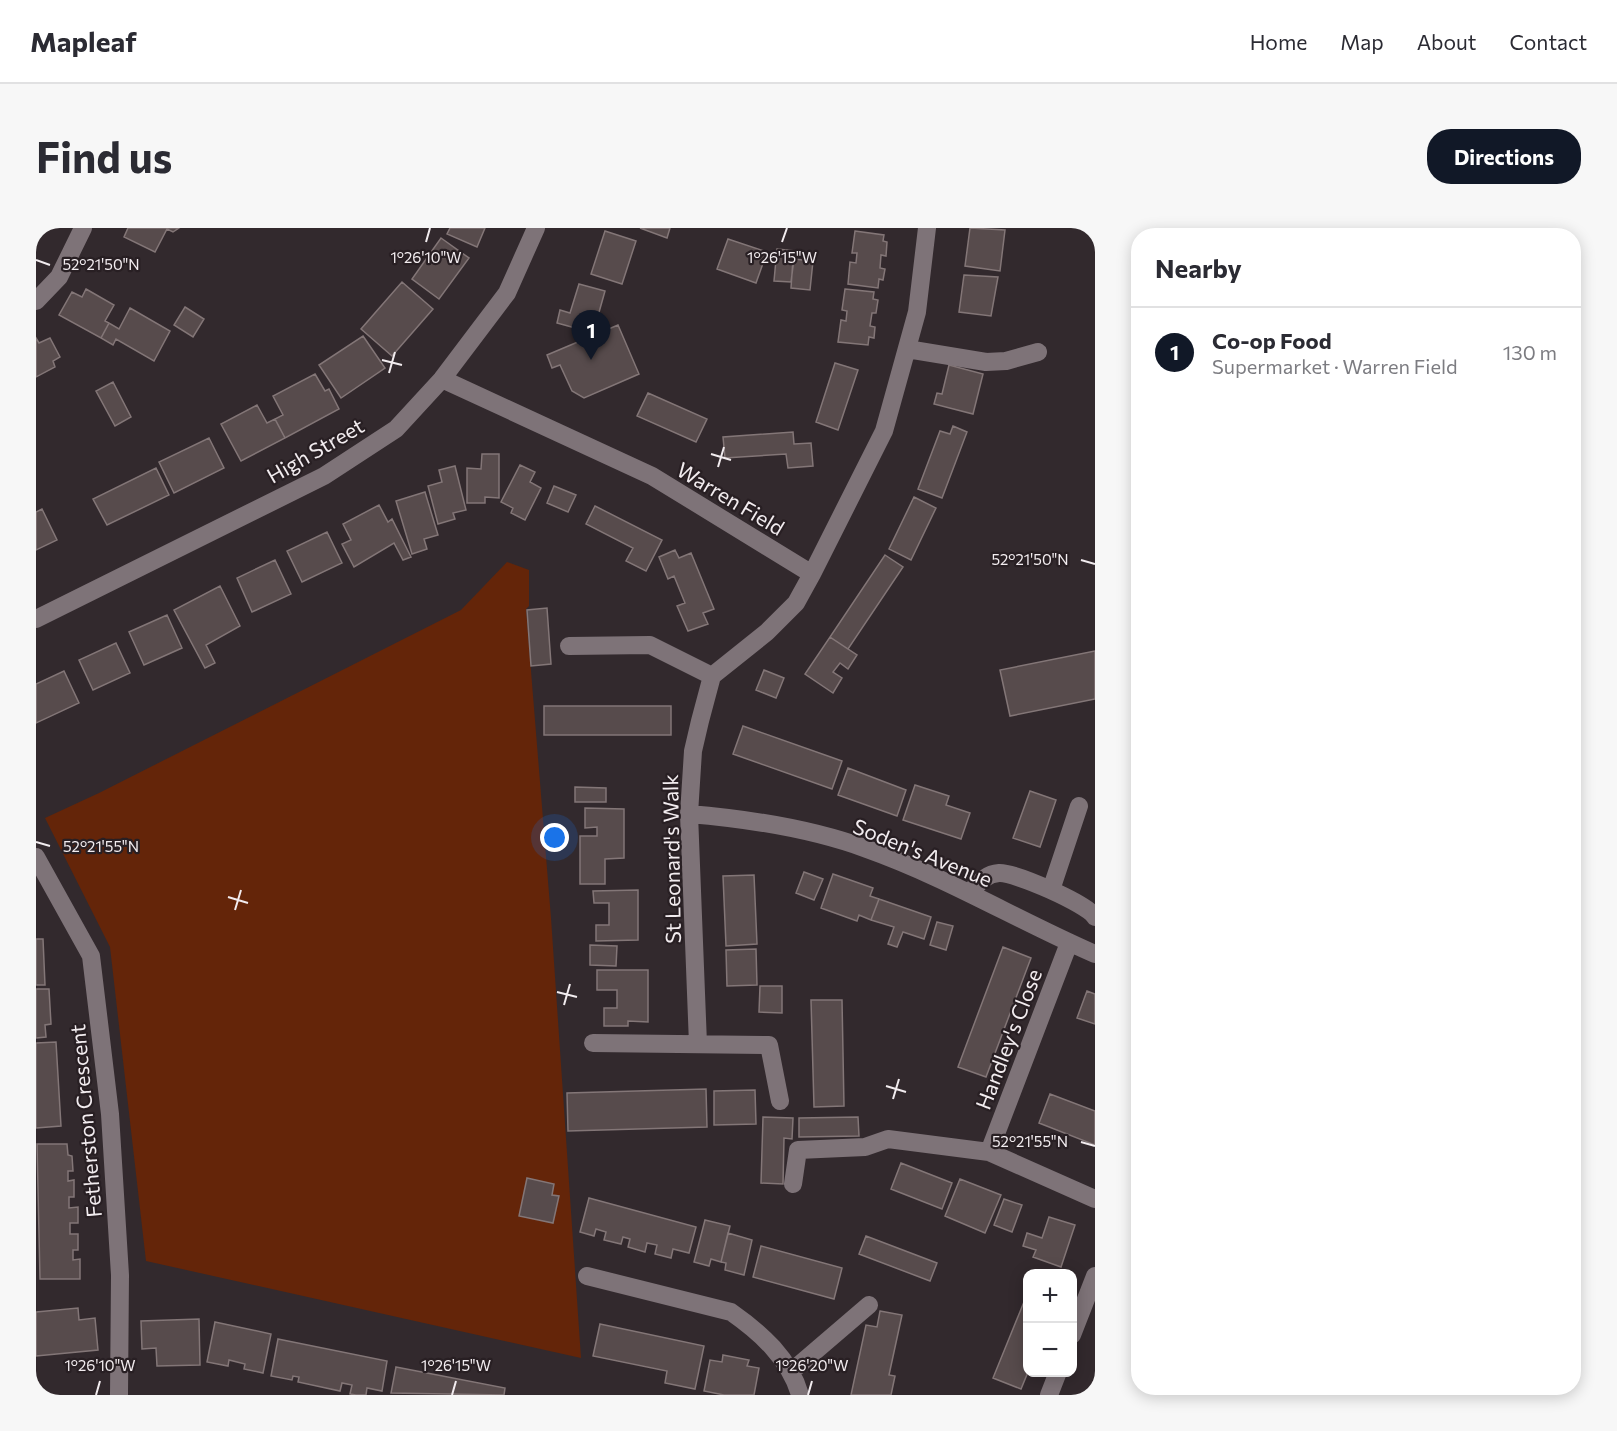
<!DOCTYPE html>
<html lang="en">
<head>
<meta charset="utf-8">
<style>
	:root { --surface:#fff; --page:#f7f7f7; --text:#2b2b33; --muted:#7c7c81; --line:#e1e1e2; --accent:#111827 }
	body { margin:0; font-family:Commissioner,sans-serif; background:var(--page); color:var(--text) }
	.controls { position:absolute; right:18px; bottom:18px; display:grid; overflow:hidden; border-radius:12px; box-shadow:0 3px 15px #0003 }
	.controls button { width:54px; height:54px; display:grid; place-items:center; padding:0; border:0; border-bottom:2px solid var(--line); background:var(--surface); color:var(--text); font:30px sans-serif }
	.you { position:absolute; left:519px; top:610px; width:21px; height:21px; margin:-15px; border:4px solid #fff; border-radius:50%; background:#1a73e8; box-shadow:0 0 0 9px #1a73e833 }
	.badge { display:grid; place-items:center; width:39px; height:39px; border-radius:50%; background:var(--accent); color:#fff; font-size:20px; font-weight:700 }
	.pin { position:absolute; translate:-50% -50px; filter:drop-shadow(0 2px 3px #0008) }
	.pin::after { content:''; position:absolute; top:32px; width:21px; height:18px; background:inherit; clip-path:polygon(0 0,100% 0,50% 100%) }
	.list { margin:0; padding:0; list-style:none }
	h2 { display:flex; justify-content:space-between; align-items:center; height:78px; margin:0; padding:0 24px; font-size:26px }
	h2 small { font-size:20px; font-weight:400; color:var(--muted) }
	.list li { display:grid; grid-template-columns:39px 1fr auto; gap:18px; align-items:center; box-sizing:border-box; height:90px; padding:0 24px; border-top:2px solid var(--line) }
	.list b { display:block; font-size:22px; white-space:nowrap }
	.list p { margin:0; font-size:20px; white-space:nowrap; color:var(--muted) }
	.list em { font-size:20px; font-style:normal; color:var(--muted) }
	.map { position:relative; flex:none; width:1059px; height:1167px; overflow:hidden; border-radius:24px }
	header { display:flex; align-items:center; gap:36px; box-sizing:border-box; height:84px; padding:0 30px; background:var(--surface); border-bottom:2px solid var(--line) }
	header strong { font-size:28px }
	nav { display:flex; gap:33px; margin-inline-start:auto; font-size:21px }
	.intro { display:flex; align-items:center; justify-content:space-between; box-sizing:border-box; height:144px; padding:0 36px }
	h1 { margin:0; font-size:42px }
	.button { padding:15px 27px; border-radius:24px; background:var(--accent); color:#fff; font-size:21px; font-weight:700 }
	main { display:flex; gap:36px; padding:0 36px }
	aside { flex:1; background:var(--surface); border-radius:24px; box-shadow:0 3px 15px #0003 }
	.map>svg:first-child { display:block }
	.green { fill:#642509 }
	.building { fill:#574b4c; stroke:#837677; stroke-width:1.5 }
	.lines { fill:none; stroke-linecap:round; stroke-linejoin:round }
	.minor { stroke:#7e7378; stroke-width:18 }
	.ticks { fill:none; stroke:#f2ecef; stroke-width:2 }
	.labels { text-anchor:middle; dominant-baseline:central; stroke-width:4.5; stroke-linejoin:round; paint-order:stroke }
	.street-label { font-size:21px; fill:#f2ecef; stroke:#281f23 }
	.ticks-label { font-size:15px; text-anchor:middle; fill:#f2ecef; stroke:#281f23; stroke-width:4.5; stroke-linejoin:round; paint-order:stroke }
</style>
</head>
<body>
<header>
<strong>Mapleaf</strong>
<nav><a>Home</a><a>Map</a><a>About</a><a>Contact</a></nav>
</header>
<div class="intro"><h1>Find us</h1><a class="button">Directions</a></div>
<main>
<div class="map">
<svg width="1059" height="1167" viewBox="0 0 1059 1167">
	<rect width="100%" height="100%" fill="#32292d"/>
	<path class="green" d="M471,334L493,342V378L490,381L515,690L545,1130L110,1033L74,719L9,590L63,565L425,382Z"/>
	<path class="building" d="M92,0H143L137,4L131,1L119,24L88,9Z
		M414,0H449L441,19L411,6Z
		M604,0H634L631,10Z
		M934,0L969,2L964,43L929,38Z
		M569,3L600,13L586,56L555,46Z
		M819,3L848,7L847,13L851,14L850,28L845,27L844,40L849,41L847,52L843,51L842,60L812,56L814,34L820,35L821,25H816Z
		M405,10L433,30L403,71L376,51Z
		M692,11L731,24L720,55L681,41Z
		M741,21L759,23L755,54L738,53Z
		M757,31L777,33L774,62L755,60Z
		M928,47L962,49L955,88L923,84Z
		M366,54L397,81L356,128L325,101Z
		M543,56L569,63L560,95L546,91L543,101L521,95L524,82L534,85Z
		M50,61L78,77L69,93L73,95L65,110L23,87L36,64L46,69Z
		M809,61L838,64L837,71L842,72L840,85H836L834,98L839,99L838,110L833,109L832,117L802,114L805,92L810,93L811,83L806,82Z
		M149,79L168,91L157,109L138,97Z
		M94,80L134,103L118,133L80,111L77,117L65,110L73,95L83,101Z
		M582,97L603,146L548,170L536,163L524,137L516,140L511,127Z
		M327,108L349,140L305,170L283,137Z
		M0,110L3,115L14,110L24,129L17,133L19,139L0,149Z
		M799,135L822,142L802,202L780,194Z
		M913,137L947,146L937,186L898,176L901,165L906,166Z
		M279,146L289,163L293,161L303,181L249,210L239,191L247,187L237,168Z
		M77,154L95,189L79,198L60,163Z
		M612,165L671,191L660,214L601,188Z
		M221,177L231,195L239,191L249,210L205,233L185,196Z
		M917,198L931,204L906,270L882,261L904,203L914,206Z
		M757,204L758,216L775,215L777,238L752,240L750,226L689,230L687,209Z
		M173,210L188,240L138,265L123,234Z
		M446,226H463V270L449,269V275H431V240L445,241Z
		M484,237L499,244L494,254L505,260L489,292L475,285L477,280L465,274Z
		M419,238L430,282L417,285L419,291L402,296L392,258L406,254L403,242Z
		M120,240L133,267L71,297L57,271Z
		M518,258L540,267L532,284L511,275Z
		M389,264L402,307L388,311L391,321L376,326L360,273Z
		M878,269L900,280L875,332L853,321Z
		M343,277L352,294L356,291L375,329L367,332L358,315L318,339L306,316L315,312L307,296Z
		M559,278L626,312L610,343L590,333L597,320L550,296Z
		M6,281L21,312L0,322V284Z
		M291,304L306,335L266,354L251,323Z
		M639,322L643,330L655,325L678,381L667,385L672,396L652,403L641,378L649,375L638,348L632,351L623,329Z
		M849,327L867,339L812,421L794,409Z
		M239,332L255,366L216,384L201,350Z
		M184,358L204,398L170,417L179,435L169,440L138,382Z
		M511,380L515,436L495,438L491,382Z
		M131,387L146,420L108,437L93,404Z
		M794,409L821,427L812,441L804,435L797,444L806,450L797,465L769,446Z
		M80,415L94,445L57,462L43,432Z
		M1059,423V471L974,488L964,442Z
		M728,442L748,450L740,470L720,462Z
		M28,443L43,475L0,495V456Z
		M508,478H635V507H508Z
		M707,498L806,533L796,561L697,526Z
		M812,540L870,562L861,588L802,567Z
		M879,557L913,568L910,577L934,585L925,611L867,592Z
		M539,559L570,560V574H539Z
		M994,563L1020,572L1004,619L977,610Z
		M549,580L588,581V630L569,631V656H544V608H561V599L549,600Z
		M768,644L787,651L778,672L760,665Z
		M797,646L837,660L834,668L843,671L835,692L823,687L821,693L785,680Z
		M718,647L721,716L690,718L687,648Z
		M602,662V712L560,713V697H573V675H558L557,663Z
		M843,671L895,689L888,711L867,704L861,719L852,716L858,699L835,692Z
		M901,694L917,698L910,722L894,717Z
		M0,711H7L9,757H0Z
		M554,717L581,718L580,738L554,737Z
		M967,719L995,730L950,849L922,839Z
		M720,721L721,757L691,758L690,722Z
		M561,742H612V794L592,793V798H568V780H581V762H561Z
		M724,758H746V785L723,784Z
		M0,761H13L15,796L9,797L10,809L0,810Z
		M1051,763L1059,766V796L1041,790Z
		M775,772H806L808,878L778,879Z
		M20,814L25,898L0,900V815Z
		M670,861L671,899L532,903L531,865Z
		M719,862L720,896L678,897V863Z
		M1014,866L1059,883V917L1003,895Z
		M727,889L757,890L756,911L748,910L747,956L725,955Z
		M822,889L823,908L763,909V890Z
		M1,916H31L32,927L36,928L37,943H32V953L38,952V969H33V980L42,979V995H34V1006H42V1022H37V1032L44,1031V1051H4Z
		M865,935L916,955L906,981L855,961Z
		M491,950L518,956L516,967L523,968L517,995L483,988Z
		M924,951L965,967L949,1005L909,988Z
		M553,970L660,999L653,1025L637,1021L635,1030L619,1026L621,1017L611,1015L609,1024L592,1019L594,1011L587,1009L585,1016L568,1012L570,1004L560,1001L558,1008L544,1004Z
		M968,971L986,977L976,1004L958,997Z
		M1013,989L1039,997L1025,1039L997,1029L1000,1022L987,1018L991,1005L1006,1010Z
		M669,992L694,998L685,1034L675,1031L673,1038L658,1034Z
		M692,1005L716,1012L708,1047L689,1042L690,1035L685,1034Z
		M830,1008L901,1035L894,1053L823,1026Z
		M725,1018L806,1040L798,1071L717,1049Z
		M992,1064V1144L985,1161L957,1150Z
		M42,1080L43,1092L59,1090L62,1122L0,1128V1084Z
		M844,1083L866,1087L853,1147L859,1148L855,1167H815L830,1097L841,1099Z
		M163,1091L164,1137L121,1138L120,1120L106,1121L105,1093Z
		M179,1094L235,1106L227,1145L208,1141L209,1136L193,1132L192,1138L171,1134Z
		M564,1096L668,1118L659,1161L629,1155L631,1143L557,1128Z
		M242,1111L351,1133L346,1163L331,1160L330,1167H320L314,1166L316,1157L306,1155L304,1163L262,1154L263,1149L257,1148L256,1152L235,1148Z
		M687,1127L713,1132L711,1138L723,1140L718,1167H688L668,1163L674,1132L686,1134Z
		M360,1139L469,1160L468,1167L355,1165Z"/>
	<g class="lines">
		<path class="minor" d="M0,73L23,49L47,0
			M871,121L950,134L970,133L1002,124
			M406,151L616,248L776,346L848,203L881,84L891,0
			M0,391L288,248L360,201L406,151L471,65L500,0
			M533,418L614,417L676,448
			M653,586C713,591 774,600 831,621C910,649 983,693 1059,726
			M0,629L55,728L74,886L84,1047L83,1167
			M1015,662L1043,578
			M933,665C942,656 949,646 963,645C978,644 1052,676 1059,689
			M557,815L733,817L744,873
			M662,816L653,586L657,523L664,493L676,448L731,404L760,375L776,346
			M953,924L1033,715
			M757,956L762,922L829,919L852,911L953,924L1059,971
			M551,1048L695,1084C725,1105 754,1131 764,1167
			M1036,1107L1059,1048
			M756,1143L833,1077
			M1013,1167L1022,1144"/>
	</g>
	<path class="ticks" d="M390,14L394,0M746,14L751,0M0,32L14,37M346,132L366,137M353,145L359,124M675,226L695,232M682,239L688,219M1045,332L1059,336M0,614L14,618M192,669L212,675M199,682L205,662M521,764L541,769M528,777L534,756M850,858L870,864M857,871L863,851M1045,914L1059,918M60,1167L64,1153M416,1167L420,1153M772,1167L776,1153"/>
	<g class="labels">
		<g class="street-label">
			<text transform="translate(279 222) rotate(-30)">High Street</text>
			<text transform="translate(695 270) rotate(31)">Warren Field</text>
			<text transform="translate(887 624) rotate(22)">Soden's Avenue</text>
			<text transform="translate(635 631) rotate(-91)">St Leonard's Walk</text>
			<text transform="translate(972 811) rotate(-69)">Handley's Close</text>
			<text transform="translate(49 893) rotate(-95)">Fetherston Crescent</text>
		</g>
	</g>
	<g class="ticks-label">
		<text x="390" y="35">1°26'10"W</text>
		<text x="746" y="35">1°26'15"W</text>
		<text x="65" y="42">52°21'50"N</text>
		<text x="994" y="337">52°21'50"N</text>
		<text x="65" y="624">52°21'55"N</text>
		<text x="994" y="919">52°21'55"N</text>
		<text x="64" y="1143">1°26'10"W</text>
		<text x="420" y="1143">1°26'15"W</text>
		<text x="776" y="1143">1°26'20"W</text>
	</g>
</svg>
<div class="controls">
<button>+</button>
<button>−</button>
</div>
<div class="you"></div>
<div class="pin badge" style="left:555px;top:132px">1</div>
</div>
<aside>
<h2>Nearby<small></small></h2>
<ul class="list">
<li><span class="badge">1</span><div><b>Co-op Food</b><p>Supermarket · Warren Field</p></div><em>130 m</em></li>
</ul>
</aside>
</main>
</body>
</html>
